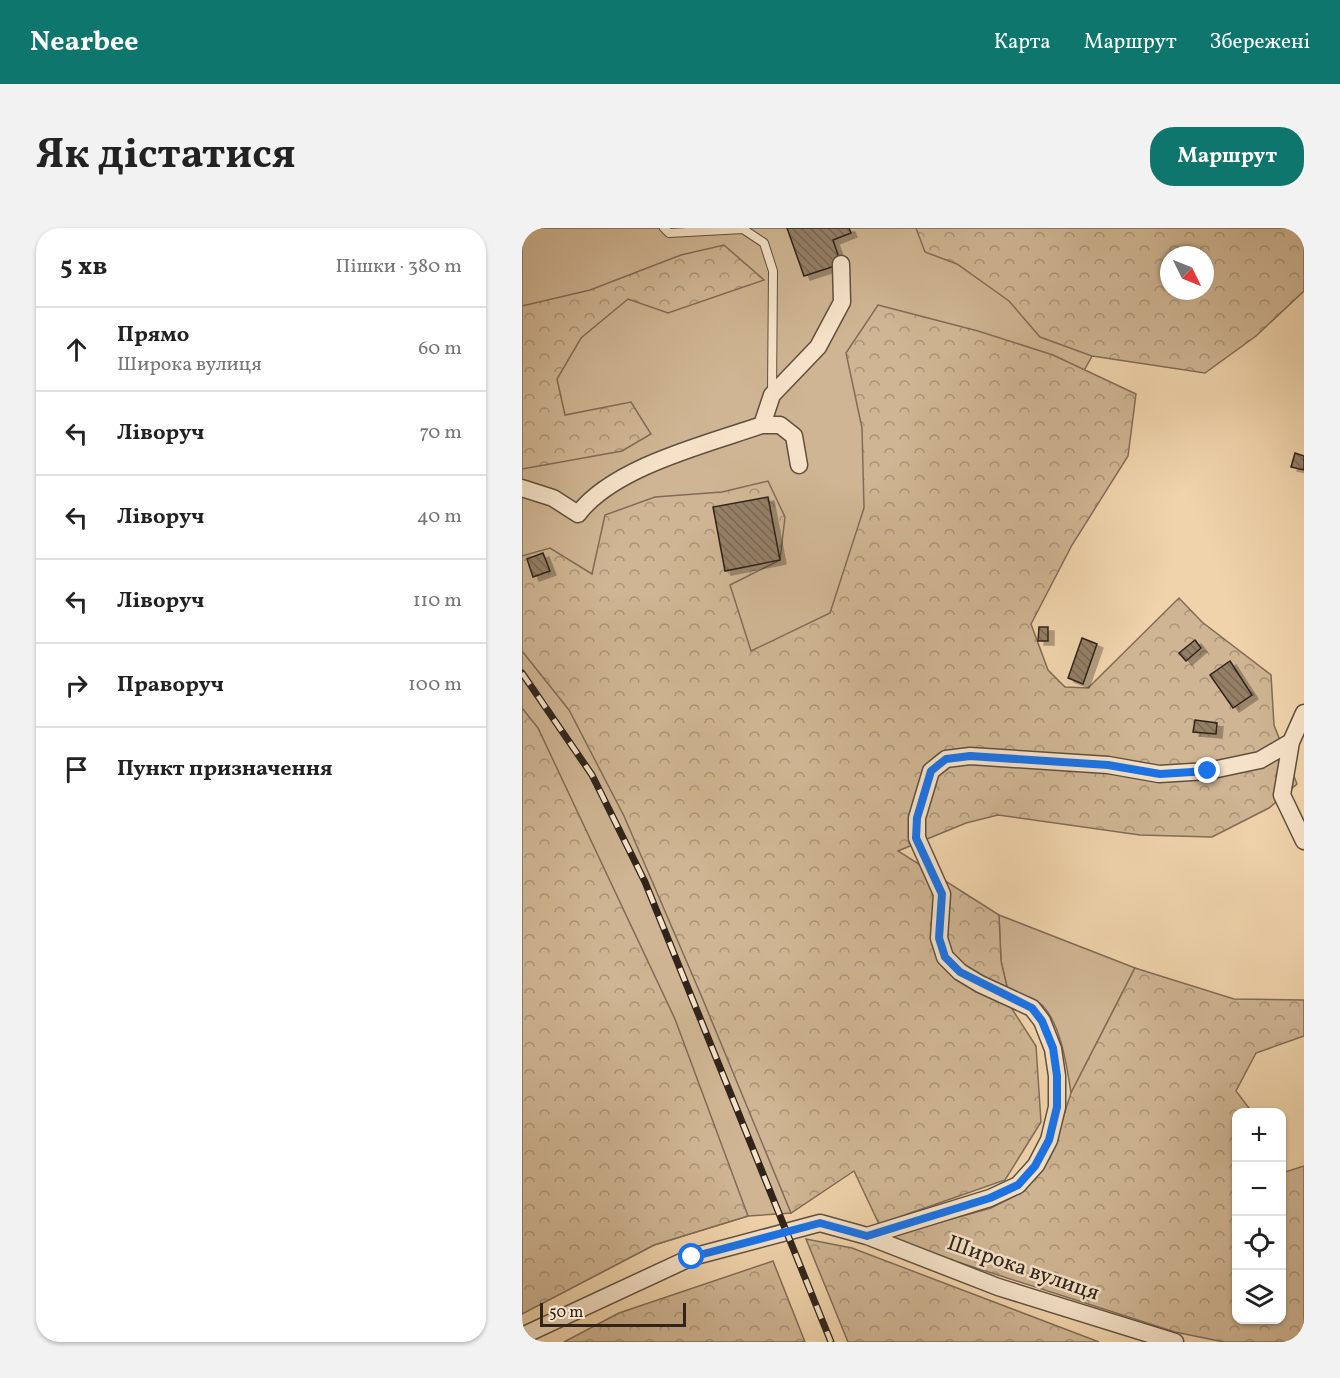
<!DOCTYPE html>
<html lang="uk">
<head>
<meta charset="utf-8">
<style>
	:root { --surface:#fff; --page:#f2f2f2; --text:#222; --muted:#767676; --line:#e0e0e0; --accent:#0f766e }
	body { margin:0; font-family:Vollkorn,serif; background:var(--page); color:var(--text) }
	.controls { position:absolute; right:18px; bottom:18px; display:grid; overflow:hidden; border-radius:12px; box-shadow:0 2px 4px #0004 }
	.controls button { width:54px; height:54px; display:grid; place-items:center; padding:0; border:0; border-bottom:2px solid var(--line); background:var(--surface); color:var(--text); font:30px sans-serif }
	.compass { position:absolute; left:638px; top:18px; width:54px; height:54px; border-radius:50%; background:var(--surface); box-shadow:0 2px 4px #0004; rotate:133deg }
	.scale { position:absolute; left:18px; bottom:15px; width:146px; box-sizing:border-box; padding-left:6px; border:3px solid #30241b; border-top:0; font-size:16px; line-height:21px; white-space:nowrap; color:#30241b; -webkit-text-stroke:4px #f5e2c8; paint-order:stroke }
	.stop { position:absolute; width:18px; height:18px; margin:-14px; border:4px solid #1a73e8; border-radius:50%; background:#fff }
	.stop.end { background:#1a73e8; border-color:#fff; box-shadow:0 2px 6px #0008 }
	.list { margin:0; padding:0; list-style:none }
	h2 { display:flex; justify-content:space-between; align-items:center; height:78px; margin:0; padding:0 24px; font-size:26px }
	h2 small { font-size:20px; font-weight:400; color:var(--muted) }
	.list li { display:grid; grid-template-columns:39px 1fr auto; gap:18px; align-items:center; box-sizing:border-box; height:84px; padding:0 24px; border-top:2px solid var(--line) }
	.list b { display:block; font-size:22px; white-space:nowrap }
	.list p { margin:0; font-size:20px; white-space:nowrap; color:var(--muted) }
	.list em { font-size:20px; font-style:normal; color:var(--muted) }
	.icon { flex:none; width:33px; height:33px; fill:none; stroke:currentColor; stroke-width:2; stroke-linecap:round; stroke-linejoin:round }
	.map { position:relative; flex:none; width:782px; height:1114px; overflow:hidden; border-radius:24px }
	header { display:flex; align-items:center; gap:36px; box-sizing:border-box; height:84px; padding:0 30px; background:var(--accent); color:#fff }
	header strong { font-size:28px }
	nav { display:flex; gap:33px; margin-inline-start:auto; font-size:21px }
	.intro { display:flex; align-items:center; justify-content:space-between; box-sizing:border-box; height:144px; padding:0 36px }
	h1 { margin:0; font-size:42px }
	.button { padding:15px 27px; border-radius:24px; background:var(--accent); color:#fff; font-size:21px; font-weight:700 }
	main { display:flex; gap:36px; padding:0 36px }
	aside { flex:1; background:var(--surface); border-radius:24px; box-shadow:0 2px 4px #0004 }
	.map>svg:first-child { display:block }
	.grass { fill:#cfb593; stroke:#806c57; stroke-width:1.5 }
	.forest { fill:url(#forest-crowns); stroke:#806c57; stroke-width:1.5; fill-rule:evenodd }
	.building { fill:url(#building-back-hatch); stroke:#30241b; stroke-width:1.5; filter:url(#shadow) }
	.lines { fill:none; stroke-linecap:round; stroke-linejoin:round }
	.service-casing { stroke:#60503f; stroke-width:10 }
	.minor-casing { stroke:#60503f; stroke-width:19 }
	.service { stroke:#f5e2c8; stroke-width:8 }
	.minor { stroke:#f5e2c8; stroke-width:16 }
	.rail-casing { stroke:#30241b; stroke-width:7 }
	.rail { stroke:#f5e2c8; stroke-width:4.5; stroke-dasharray:14; stroke-linecap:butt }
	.route { stroke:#1a73e8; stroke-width:8 }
	.labels { text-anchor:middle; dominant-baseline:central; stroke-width:5; stroke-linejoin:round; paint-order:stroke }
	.street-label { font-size:22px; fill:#30241b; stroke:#f5e2c8 }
</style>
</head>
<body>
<header>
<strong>Nearbee</strong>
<nav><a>Карта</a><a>Маршрут</a><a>Збережені</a></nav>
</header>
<div class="intro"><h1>Як дістатися</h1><a class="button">Маршрут</a></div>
<main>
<aside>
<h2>5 хв<small>Пішки · 380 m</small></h2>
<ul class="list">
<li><svg class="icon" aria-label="ahead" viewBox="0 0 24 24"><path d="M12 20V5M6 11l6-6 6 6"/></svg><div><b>Прямо</b><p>Широка вулиця</p></div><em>60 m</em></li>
<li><svg class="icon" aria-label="left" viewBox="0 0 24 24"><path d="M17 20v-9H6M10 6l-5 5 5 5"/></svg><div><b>Ліворуч</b></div><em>70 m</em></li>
<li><svg class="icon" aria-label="left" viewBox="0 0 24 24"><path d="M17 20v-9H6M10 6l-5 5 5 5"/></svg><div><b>Ліворуч</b></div><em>40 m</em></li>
<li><svg class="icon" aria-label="left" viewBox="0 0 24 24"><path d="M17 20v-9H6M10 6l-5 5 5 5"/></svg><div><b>Ліворуч</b></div><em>110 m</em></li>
<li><svg class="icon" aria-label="right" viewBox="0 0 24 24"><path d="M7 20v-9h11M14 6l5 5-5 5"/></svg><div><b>Праворуч</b></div><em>100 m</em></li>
<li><svg class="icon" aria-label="arrive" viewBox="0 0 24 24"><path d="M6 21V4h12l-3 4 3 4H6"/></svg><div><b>Пункт призначення</b></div></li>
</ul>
</aside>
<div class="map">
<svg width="782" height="1114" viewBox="0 0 782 1114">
	<defs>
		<pattern id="forest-crowns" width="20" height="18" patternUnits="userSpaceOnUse" patternTransform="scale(1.5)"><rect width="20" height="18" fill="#cfb593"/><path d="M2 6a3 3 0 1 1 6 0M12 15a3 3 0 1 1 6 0" fill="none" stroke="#a89377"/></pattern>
		<pattern id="building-back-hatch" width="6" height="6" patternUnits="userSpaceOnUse" patternTransform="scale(1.5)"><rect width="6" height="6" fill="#947f66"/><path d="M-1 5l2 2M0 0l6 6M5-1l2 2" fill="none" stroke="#796853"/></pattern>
		<filter id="shadow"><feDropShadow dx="6" dy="4" stdDeviation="0" flood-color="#0004"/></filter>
	</defs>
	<rect width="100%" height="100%" fill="#f0d3ab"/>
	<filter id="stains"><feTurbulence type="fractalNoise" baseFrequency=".00333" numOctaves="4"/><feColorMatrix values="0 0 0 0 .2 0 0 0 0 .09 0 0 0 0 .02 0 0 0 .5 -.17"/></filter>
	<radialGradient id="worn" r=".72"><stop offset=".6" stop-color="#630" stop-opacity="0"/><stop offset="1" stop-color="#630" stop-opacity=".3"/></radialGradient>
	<path class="grass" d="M0,0H642L380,467L375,624L269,985L226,988L132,1017L0,1086Z
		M477,687L613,740L549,865C545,839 539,796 520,777C512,770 496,767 486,763L479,733Z"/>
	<path class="forest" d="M394,0H782V63L734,108L683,145L570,128L518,109L487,73L435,36L403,24ZM647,27H683V63H647Z
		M202,17L242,52L146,85L106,71L59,110L35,151L43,187L109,174L129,206L100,223L0,241V78L68,62L159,27Z
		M356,77L456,103L531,127L614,166L606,228L550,317L509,396L526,442L543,459L566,460L657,370L680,394L749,447L752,497L775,556L747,580L690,609L618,607L476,587L444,595L376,623L477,687L479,733L490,781L514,818L519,894L483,952L357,996L332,943L269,985L179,767L102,588L47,482L0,423V328L28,320L70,346L83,287L133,269L200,264L246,253L263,289L258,332L208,357L229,423L308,385L342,280L340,200L324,125Z
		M0,480L16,500L153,791L226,988L132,1017L0,1086Z
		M613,740L712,771L782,772V808L734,825L714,863L730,884H714V1092H760V945L782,938V1114H702L653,1104L361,1010L469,980L500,964L528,930L549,865Z
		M284,1011L330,1020L577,1114H326Z
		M251,1033L283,1114H42L97,1085Z"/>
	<path class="building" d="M265,0H327L329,5L311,12L319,36L282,48Z
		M773,225L782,228V242L769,239Z
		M246,269L258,332L203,343L191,279Z
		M21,325L28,343L11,349L5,331Z
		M517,399H526V413H516Z
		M560,410L575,416L561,456L546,450Z
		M673,412L679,420L664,433L657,425Z
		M708,433L730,467L711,480L688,447Z
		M673,492L695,495L694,506L671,504Z"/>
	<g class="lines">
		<defs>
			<path id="service" d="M142,0L147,5L221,1L242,15L251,43L250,164"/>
			<path id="minor" d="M240,197L250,167L296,119L320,74L319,36
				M0,260L31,270L56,286C91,239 185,216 240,197H258L272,208L277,237
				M782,485L769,514L760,567L782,613
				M345,1008L468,970L496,957L514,937L527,912L535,879V848L531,821L520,793L510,780L458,756L438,744L423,729L417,710L420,666L395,610V590L409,543L424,531L448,528L586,537L637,546L686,543L738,532L769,514
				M0,1108L170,1029L298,995L345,1008L476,1059L653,1114"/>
		</defs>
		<use href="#service" class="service-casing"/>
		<use href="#minor" class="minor-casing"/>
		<use href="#service" class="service"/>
		<use href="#minor" class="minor"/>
		<defs>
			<path id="rail" d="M0,445L70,547L123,654L309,1114"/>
		</defs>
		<use href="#rail" class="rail-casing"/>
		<use href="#rail" class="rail"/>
	</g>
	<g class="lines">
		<path class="route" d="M170,1029L298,995L345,1008L468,970L496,957L513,938L527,912L535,879V848L531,820L520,793L510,780L438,744L423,729L417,710L420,666L394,610L395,590L409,543L424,531L448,528L586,537L638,546L686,543"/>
	</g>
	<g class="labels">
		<g class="street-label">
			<text transform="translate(501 1041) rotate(19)">Широка вулиця</text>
		</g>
	</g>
	<rect width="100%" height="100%" filter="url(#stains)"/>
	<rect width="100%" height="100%" fill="url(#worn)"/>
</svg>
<div class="controls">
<button>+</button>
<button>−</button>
<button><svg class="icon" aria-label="locate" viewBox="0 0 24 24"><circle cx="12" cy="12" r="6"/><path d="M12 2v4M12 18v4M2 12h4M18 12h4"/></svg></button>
<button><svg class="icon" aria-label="layers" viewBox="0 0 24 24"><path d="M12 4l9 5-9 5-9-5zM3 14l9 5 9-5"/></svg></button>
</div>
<svg class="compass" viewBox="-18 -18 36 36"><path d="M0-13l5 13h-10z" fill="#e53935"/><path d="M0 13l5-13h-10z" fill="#767676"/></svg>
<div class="scale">50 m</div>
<div class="stop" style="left:170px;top:1029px"></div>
<div class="stop end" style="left:686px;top:543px"></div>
</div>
</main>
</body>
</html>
